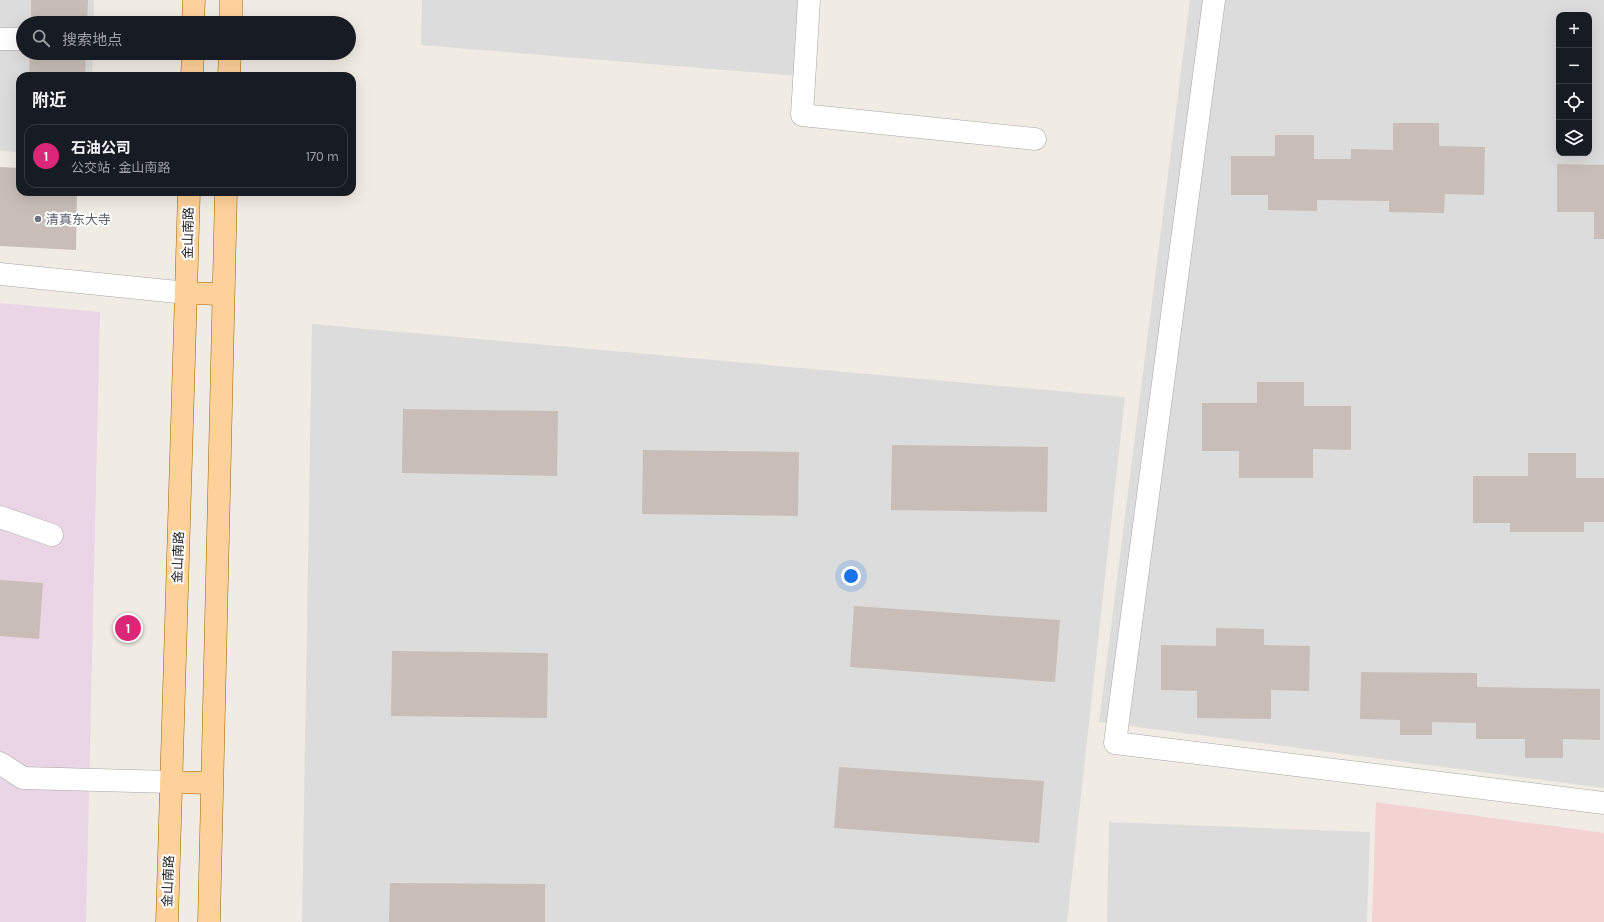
<!DOCTYPE html>
<html lang="zh">
<head>
<meta charset="utf-8">
<style>
	:root { --surface:#171b24; --page:#242831; --text:#f1f3f6; --muted:#9ea1a6; --line:#363941; --accent:#db2777 }
	body { margin:0; font-family:Karla,"Noto Sans SC",sans-serif; background:var(--page); color:var(--text) }
	.controls { position:absolute; right:12px; top:12px; display:grid; overflow:hidden; border-radius:8px; box-shadow:0 4px 16px #0002 }
	.controls button { width:36px; height:36px; display:grid; place-items:center; padding:0; border:0; border-bottom:1px solid var(--line); background:var(--surface); color:var(--text); font:20px sans-serif }
	.you { position:absolute; left:851px; top:576px; width:14px; height:14px; margin:-10px; border:3px solid #fff; border-radius:50%; background:#1a73e8; box-shadow:0 0 0 6px #1a73e833 }
	.badge { display:grid; place-items:center; width:26px; height:26px; border-radius:50%; background:var(--accent); color:#fff; font-size:13px; font-weight:700 }
	.pin { position:absolute; translate:-50% -50%; border:2px solid #fff; box-shadow:0 1px 4px #0006 }
	.list { margin:0; padding:0; list-style:none }
	h2 { display:flex; justify-content:space-between; align-items:center; height:52px; margin:0; padding:0 16px; font-size:17px }
	h2 small { font-size:13px; font-weight:400; color:var(--muted) }
	.list li { display:grid; grid-template-columns:26px 1fr auto; gap:12px; align-items:center; box-sizing:border-box; height:64px; margin:0 8px 8px; padding:0 8px; border:1px solid var(--line); border-radius:12px }
	.list b { display:block; font-size:15px; white-space:nowrap }
	.list p { margin:0; font-size:13px; white-space:nowrap; color:var(--muted) }
	.list em { font-size:13px; font-style:normal; color:var(--muted) }
	.icon { flex:none; width:22px; height:22px; fill:none; stroke:currentColor; stroke-width:2; stroke-linecap:round; stroke-linejoin:round }
	.map { position:relative; flex:none; width:1604px; height:922px; overflow:hidden }
	.search { position:absolute; background:var(--surface); box-shadow:0 4px 16px #0002; left:16px; top:16px; width:340px; height:44px; display:flex; align-items:center; gap:10px; box-sizing:border-box; padding:0 14px; border-radius:22px; color:var(--muted); font-size:15px }
	.panel { position:absolute; background:var(--surface); box-shadow:0 4px 16px #0002; left:16px; top:72px; width:340px; height:124px; border-radius:12px }
	.map>svg:first-child { display:block }
	.residential { fill:#dddcdc; fill-rule:evenodd }
	.commercial { fill:#f2d3d2 }
	.industrial { fill:#ead5e6 }
	.building { fill:#c8beb7 }
	.lines { fill:none; stroke-linecap:round; stroke-linejoin:round }
	.minor-casing { stroke:#a6a6a6; stroke-width:23 }
	.major-casing { stroke:#996300; stroke-width:23 }
	.minor { stroke:#fff; stroke-width:22 }
	.major { stroke:#ffd19a; stroke-width:22 }
	.worship-dot { fill:#6b7280; stroke:#fff; stroke-width:1.5 }
	.labels { text-anchor:middle; dominant-baseline:central; stroke-width:4; stroke-linejoin:round; paint-order:stroke }
	.worship-label { font-size:13px; fill:#5b616d; stroke:#fff; text-anchor:start }
	.street-label { font-size:13px; fill:#1f1f1f; stroke:#fff }
</style>
</head>
<body>
<div class="map">
<svg width="1604" height="922" viewBox="0 0 1604 922">
	<rect width="100%" height="100%" fill="#f0ece4"/>
	<path class="residential" d="M0,0H94V23H23V53H93L92,76H20V152L0,151Z
		M422,0H802L797,76L421,45Z
		M1190,0H1604V788L1099,722ZM1559,15H1589V153H1559Z
		M312,324L1125,397L1067,922H302Z
		M1109,822L1370,832L1367,922H1107Z"/>
	<path class="commercial" d="M1376,802L1604,833V922H1372Z"/>
	<path class="industrial" d="M0,303L100,312L86,922H0Z"/>
	<path class="building" d="M31,0H88L87,23H31Z
		M30,53H86L85,76H29Z
		M1393,123H1439V146L1485,147L1484,195L1445,194L1444,213L1389,212V201L1317,200V211L1268,210V195H1231V156H1275V135H1314V159H1351V149L1393,150Z
		M1557,164L1604,165V239H1594V212H1557Z
		M0,167L20,168V192H77L76,250L0,246Z
		M1257,382H1304V406H1351V450L1313,449V478H1239V451H1202V403H1257Z
		M403,409L558,411L557,476L402,473Z
		M892,445L1048,447L1047,512L891,510Z
		M643,450L799,452L798,516L642,514Z
		M1528,453H1576V478H1604V522H1584V532H1510V523H1473V476H1528Z
		M0,580L43,583L39,639L0,636Z
		M854,606L1060,620L1055,682L850,667Z
		M1216,628L1264,629V645L1310,646L1309,691L1271,690V719L1197,718V691L1161,690V645L1216,646Z
		M392,651L548,653L547,718L391,716Z
		M1361,672L1477,673V687L1600,689V740L1563,739V758H1525V739H1476V723L1432,722V735H1400V720L1360,719Z
		M839,767L1044,781L1039,843L834,828Z
		M390,883L545,884V922H389Z"/>
	<g class="lines">
		<defs>
			<path id="minor" d="M809,0L802,115L1035,139
				M1214,0L1115,743L1604,803
				M0,39H23
				M0,274L187,293
				M0,517L52,535
				M0,763L23,778L171,782"/>
			<path id="major" d="M193,23L194,0
				M231,23V0
				M192,76L193,53
				M229,76L230,53
				M187,293L223,294
				M171,782L212,783
				M167,922L189,192
				M209,922L226,192"/>
		</defs>
		<use href="#minor" class="minor-casing"/>
		<use href="#major" class="major-casing"/>
		<use href="#minor" class="minor"/>
		<use href="#major" class="major"/>
	</g>
	<circle class="worship-dot" cx="38" cy="219" r="4"/>
	<g class="labels">
		<g class="worship-label">
			<text x="46" y="219">清真东大寺</text>
		</g>
		<g class="street-label">
			<text transform="translate(188 233) rotate(-89)">金山南路</text>
			<text transform="translate(178 557) rotate(-88)">金山南路</text>
			<text transform="translate(168 881) rotate(-88)">金山南路</text>
		</g>
	</g>
</svg>
<div class="controls">
<button>+</button>
<button>−</button>
<button><svg class="icon" aria-label="locate" viewBox="0 0 24 24"><circle cx="12" cy="12" r="6"/><path d="M12 2v4M12 18v4M2 12h4M18 12h4"/></svg></button>
<button><svg class="icon" aria-label="layers" viewBox="0 0 24 24"><path d="M12 4l9 5-9 5-9-5zM3 14l9 5 9-5"/></svg></button>
</div>
<div class="you"></div>
<div class="pin badge" style="left:128px;top:628px">1</div>
<div class="search"><svg class="icon" aria-label="search" viewBox="0 0 24 24"><circle cx="10" cy="10" r="6"/><path d="M15 15l6 6"/></svg>搜索地点</div>
<section class="panel">
<h2>附近<small></small></h2>
<ul class="list">
<li><span class="badge">1</span><div><b>石油公司</b><p>公交站 · 金山南路</p></div><em>170 m</em></li>
</ul>
</section>
</div>
</body>
</html>
